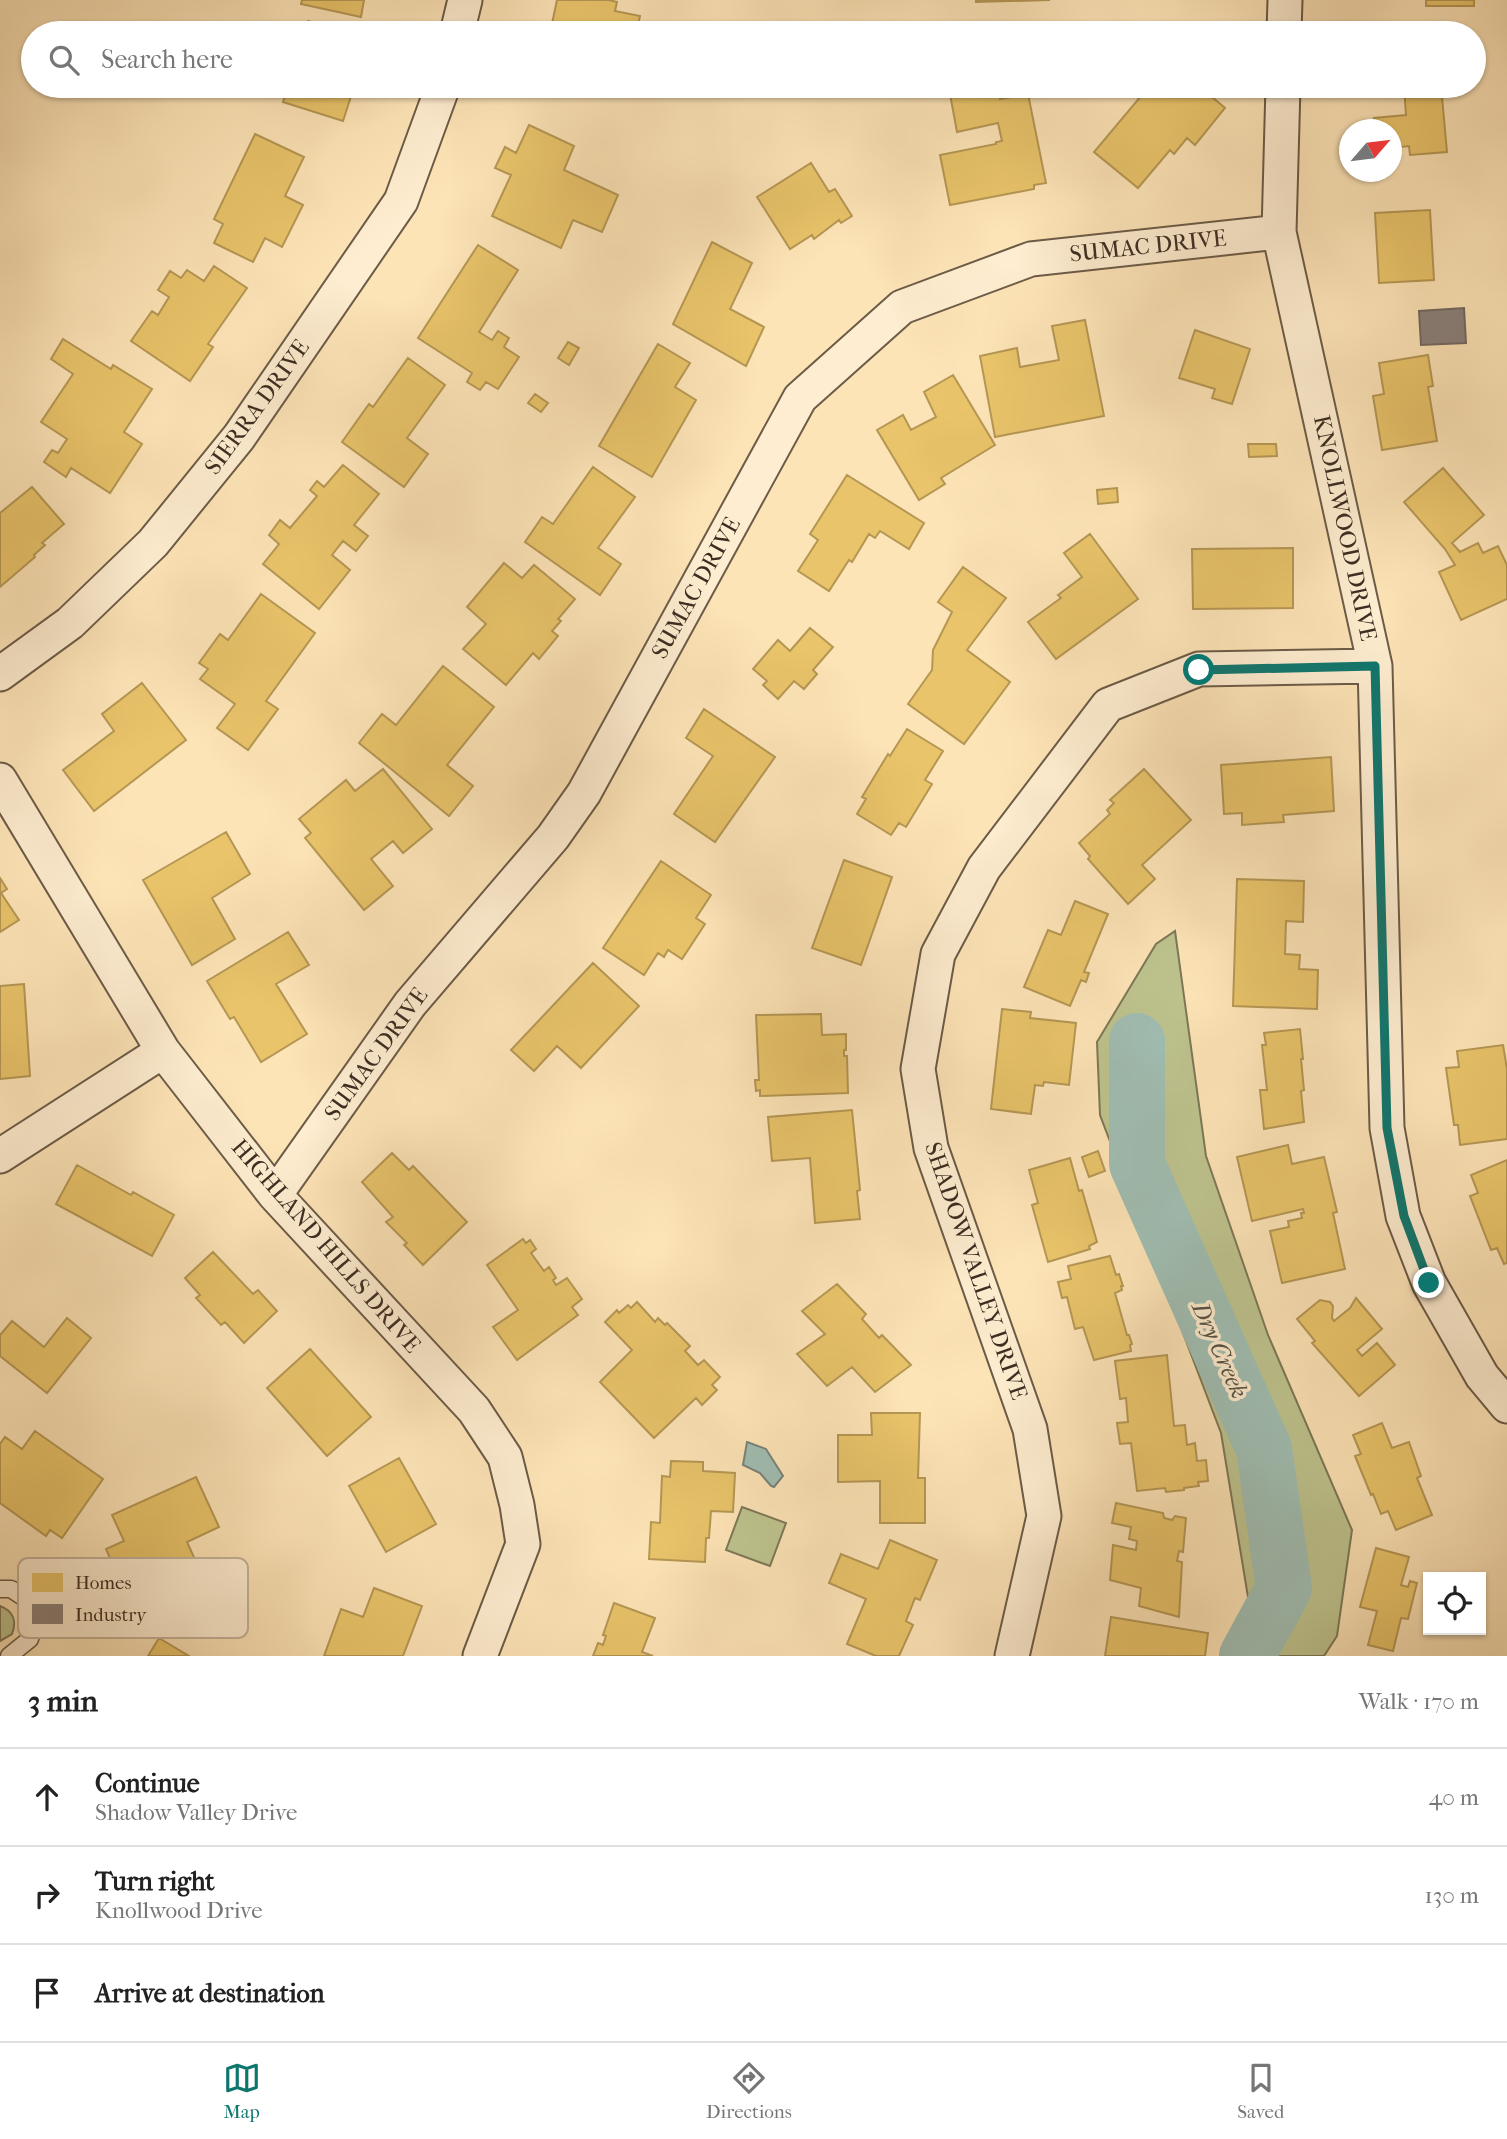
<!DOCTYPE html>
<html lang="en">
<head>
<meta charset="utf-8">
<style>
	:root { --surface:#fff; --page:#f6f6f6; --text:#222; --muted:#767676; --line:#e0e0e0; --accent:#0f766e }
	body { margin:0; font-family:"IM FELL French Canon",serif; background:var(--page); color:var(--text) }
	.controls { position:absolute; right:21px; bottom:21px; display:grid; overflow:hidden; border-radius:0px; box-shadow:0 2px 5px #0004 }
	.controls button { width:63px; height:63px; display:grid; place-items:center; padding:0; border:0; border-bottom:2px solid var(--line); background:var(--surface); color:var(--text); font:35px sans-serif }
	.compass { position:absolute; left:1339px; top:119px; width:63px; height:63px; border-radius:50%; background:var(--surface); box-shadow:0 2px 5px #0004; rotate:62deg }
	.stop { position:absolute; width:21px; height:21px; margin:-16px; border:5px solid #0f766e; border-radius:50%; background:#fff }
	.stop.end { background:#0f766e; border-color:#fff; box-shadow:0 2px 7px #0008 }
	.list { margin:0; padding:0; list-style:none }
	h2 { display:flex; justify-content:space-between; align-items:center; height:91px; margin:0; padding:0 28px; font-size:30px }
	h2 small { font-size:23px; font-weight:400; color:var(--muted) }
	.list li { display:grid; grid-template-columns:46px 1fr auto; gap:21px; align-items:center; box-sizing:border-box; height:98px; padding:0 28px; border-top:2px solid var(--line) }
	.list b { display:block; font-size:26px; white-space:nowrap }
	.list p { margin:0; font-size:23px; white-space:nowrap; color:var(--muted) }
	.list em { font-size:23px; font-style:normal; color:var(--muted) }
	.icon { flex:none; width:38px; height:38px; fill:none; stroke:currentColor; stroke-width:2; stroke-linecap:round; stroke-linejoin:round }
	.map { position:relative; flex:none; width:1507px; height:1656px; overflow:hidden }
	.search { position:absolute; background:var(--surface); box-shadow:0 2px 5px #0004; left:21px; right:21px; top:21px; height:77px; display:flex; align-items:center; gap:18px; box-sizing:border-box; padding:0 24px; border-radius:38px; color:var(--muted); font-size:26px }
	.sheet { height:385px; background:var(--surface) }
	nav { display:flex; justify-content:space-around; align-items:center; box-sizing:border-box; height:98px; border-top:2px solid var(--line); background:var(--surface); font-size:19px; color:var(--muted) }
	nav a { display:grid; justify-items:center; gap:4px }
	nav .on { color:var(--accent) }
	.map>svg:first-child { display:block }
	.green { fill:#bec48f; stroke:#7d7858; stroke-width:2 }
	.water { fill:#a0beb3; stroke:#788479; stroke-width:2 }
	.homes { fill:#e9c46a; stroke:#b59754; stroke-width:2 }
	.industry { fill:#8a817c; stroke:#736861; stroke-width:2 }
	.lines { fill:none; stroke-linecap:round; stroke-linejoin:round }
	.river { stroke:#a0beb3; stroke-width:56 }
	.lane-casing { stroke:#6c5b47; stroke-width:19 }
	.street-casing { stroke:#6c5b47; stroke-width:37 }
	.lane { stroke:#feedd0; stroke-width:16 }
	.street { stroke:#feedd0; stroke-width:33 }
	.route { stroke:#0f766e; stroke-width:9 }
	.labels { text-anchor:middle; dominant-baseline:central; stroke-width:7; stroke-linejoin:round; paint-order:stroke }
	.street-label { font-size:23px; fill:#3c2d22; stroke:#feedd0 }
	.water-label { font-size:24px; font-style:italic; fill:#555146; stroke:#feedd0 }
	.key { fill:#feedd0; stroke:#c4b39c; stroke-width:2 }
	.key-label { font-size:19px; fill:#3c2d22 }
</style>
</head>
<body>
<div class="map">
<svg width="1507" height="1656" viewBox="0 0 1507 1656">
	<rect width="100%" height="100%" fill="#fde4b7"/>
	<filter id="stains"><feTurbulence type="fractalNoise" baseFrequency=".00286" numOctaves="4"/><feColorMatrix values="0 0 0 0 .2 0 0 0 0 .09 0 0 0 0 .02 0 0 0 .5 -.17"/></filter>
	<radialGradient id="worn" r=".72"><stop offset=".6" stop-color="#630" stop-opacity="0"/><stop offset="1" stop-color="#630" stop-opacity=".3"/></radialGradient>
	<path class="green" d="M1175,931L1206,1156L1268,1335L1352,1530L1337,1636L1324,1656H1220L1249,1603L1221,1433L1100,1115L1097,1042L1156,944Z
		M742,1507L786,1523L770,1566L726,1550Z
		M0,1606C13,1611 17,1621 12,1634L0,1641Z"/>
	<path class="water" d="M747,1442L766,1449L783,1476L774,1487L771,1486L760,1473L743,1465Z"/>
	<path class="homes" d="M302,0H364L361,17L301,4Z
		M557,0H609L617,2L615,11L640,16L636,33H550Z
		M976,0H1050L976,2Z
		M1426,0H1474V6H1426Z
		M308,21L348,33H304Z
		M288,86H349L354,87L343,121L283,102Z
		M992,86H998L1000,99L1028,94L1046,183L1034,185V189L950,205L940,155L996,144V142L1002,141L998,123L957,132L950,94Z
		M1143,86H1199L1225,108L1195,145L1187,138L1174,154L1170,150L1138,188L1094,152L1147,89Z
		M1404,86H1441L1447,152L1410,155L1409,146L1392,148V130H1375L1374,118L1406,115Z
		M529,125L574,146L564,170L618,195L602,232L573,220L561,248L492,216L511,175L495,168L505,147L516,153Z
		M255,134L304,157L285,196L303,205L282,247L265,238L253,262L214,243L223,224L214,219Z
		M811,163L829,192L835,189L852,216L841,223L839,220L814,239L812,235L790,249L757,197Z
		M1430,210L1434,280L1379,283L1375,213Z
		M712,242L752,263L730,309L764,327L746,366L673,324Z
		M478,245L518,270L479,332L492,340L498,331L509,338L504,347L519,357L498,389L486,382L480,390L467,382L472,373L418,338Z
		M214,266L247,288L208,344L213,347L190,381L131,341L152,311L158,315L169,297L158,290L170,271L181,278L187,270L204,281Z
		M1085,320L1104,416L995,437L980,356L1017,348L1020,367L1059,360L1052,326Z
		M1195,330L1250,349L1232,404L1212,398L1215,389L1179,378Z
		M63,339L111,369L113,365L152,389L124,432L142,444L110,493L71,468L66,477L44,462L52,450L58,453L67,439L41,422L73,374L51,359Z
		M568,342L579,348L569,365L558,358Z
		M658,344L690,363L675,387L696,400L652,477L599,446Z
		M1428,355L1433,386L1428,387L1437,441L1382,450L1373,396L1384,394L1379,363Z
		M408,358L445,385L407,438L428,454L404,487L342,442L369,404L373,407Z
		M953,375L995,445L941,478L945,484L919,500L877,430L903,415L911,430L936,417L924,392Z
		M535,394L548,403L541,412L528,403Z
		M1248,444H1276L1277,456L1249,457Z
		M343,465L379,494L354,525L368,536L356,551L343,541L332,555L350,570L319,609L263,564L279,544L269,535L280,520L290,528L317,496L310,490L317,481L324,487Z
		M593,467L635,497L598,548L621,564L600,595L525,542L542,517L553,524Z
		M1443,468L1484,515L1452,543L1460,552L1478,543L1483,553L1498,546L1507,565V599L1461,620L1439,572L1455,565L1445,549L1404,502Z
		M847,475L924,523L909,549L880,531L875,538L869,534L852,562L849,560L829,591L798,571L818,540L810,534Z
		M32,487L64,524L42,543L45,545L34,555L35,557L0,587V513Z
		M1117,488L1118,502L1098,504L1097,490Z
		M1090,534L1138,599L1056,659L1028,622L1061,598L1058,595L1082,577L1064,553Z
		M1293,548V608L1193,609L1192,549Z
		M504,563L522,578L534,565L575,599L558,619L561,621L552,631L558,636L539,659L533,653L506,685L463,649L486,624L467,607Z
		M963,567L1006,598L967,650L1010,682L964,744L908,704L932,670L933,650L952,612L938,602Z
		M261,594L315,633L266,701L278,709L248,750L217,728L235,704L200,679L208,669L199,663L220,634L228,640Z
		M810,628L833,647L813,670L817,674L804,689L794,681L778,699L763,685L767,681L753,669L778,640L790,651Z
		M443,666L494,707L447,765L473,786L449,816L359,743L382,714L396,725Z
		M142,683L186,740L94,811L63,770L114,731L102,714Z
		M704,709L775,757L715,842L674,814L713,756L686,738Z
		M907,729L943,751L925,780L932,784L906,827L899,823L891,835L857,814L866,799L862,797L888,754L890,756Z
		M1331,757L1334,811L1283,815L1284,822L1242,825V813L1224,814L1221,765Z
		M383,769L432,829L403,853L393,841L371,859L393,886L364,910L305,838L311,833L299,819L346,780L355,791Z
		M1144,769L1191,820L1142,865L1155,879L1128,904L1088,859L1090,856L1079,843L1110,814L1107,810L1114,803L1110,800Z
		M226,832L250,874L212,898L235,939L192,965L143,880Z
		M844,860L892,877L861,965L812,948Z
		M661,861L711,895L696,918L705,924L682,959L668,950L664,957L658,953L644,975L603,948Z
		M0,878L7,889L1,893L19,920L0,932Z
		M1237,879L1304,881L1303,922L1286,921L1285,954L1300,955L1299,969L1318,970L1317,1009L1233,1006Z
		M1075,901L1108,914L1084,972L1089,973L1086,982L1081,980L1070,1006L1024,987L1048,930L1061,935Z
		M288,932L309,965L276,984L307,1034L261,1062L234,1017L230,1019L207,981Z
		M593,963L639,1006L581,1068L557,1046L534,1071L511,1050Z
		M24,984L30,1076L0,1079V986Z
		M1002,1009L1031,1012L1030,1018L1076,1023L1069,1085L1044,1082L1043,1086L1035,1085L1031,1114L991,1109Z
		M821,1014L822,1035L846,1034V1050H844V1056H847L848,1093L760,1096V1090L756,1091L755,1080H759L756,1015Z
		M1300,1029L1303,1059H1301L1304,1090L1301,1091L1304,1122L1264,1129L1260,1090H1267L1262,1045H1266L1264,1033Z
		M1503,1045L1507,1069V1139L1460,1145L1458,1125H1454L1446,1068L1459,1067L1457,1051Z
		M852,1110L860,1190L857,1191L860,1219L815,1223L810,1158L772,1161L768,1117Z
		M1288,1145L1292,1164L1324,1157L1337,1212L1333,1213L1345,1269L1282,1283L1270,1231L1289,1227L1288,1221L1302,1218L1301,1213H1304L1303,1209L1252,1221L1237,1157Z
		M1098,1151L1105,1171L1089,1177L1082,1157Z
		M392,1153L409,1170L413,1166L467,1222L423,1265L404,1245L407,1243L386,1222L393,1217L362,1182Z
		M1070,1158L1079,1191L1082,1190L1097,1242L1089,1246L1090,1249L1048,1262L1032,1205L1038,1203L1029,1170Z
		M1507,1160V1263L1504,1264L1497,1248L1491,1250L1470,1196L1478,1193L1471,1175Z
		M77,1165L131,1195L133,1192L174,1215L152,1256L56,1204Z
		M523,1239L526,1243L530,1240L536,1249L531,1253L544,1271L549,1267L556,1278L553,1280L556,1285L567,1278L582,1299L572,1307L578,1315L517,1360L493,1327L518,1310L487,1265Z
		M213,1252L253,1294L258,1290L277,1311L244,1343L225,1322L221,1325L196,1298L200,1295L185,1278Z
		M1110,1256L1116,1275L1119,1274L1123,1286H1121L1122,1290L1115,1293L1127,1335H1129L1132,1344L1130,1345L1131,1351L1094,1360L1083,1327L1075,1329L1067,1297L1062,1298L1058,1282L1071,1279L1068,1266Z
		M837,1284L866,1314L862,1319L879,1338L882,1335L911,1365L875,1392L852,1367L827,1386L797,1354L825,1334L802,1311Z
		M1356,1298L1382,1329L1357,1350L1362,1356L1377,1343L1395,1365L1359,1396L1312,1343L1315,1341L1297,1319L1320,1300L1330,1302L1333,1306L1332,1318L1334,1321L1350,1308Z
		M637,1302L655,1322L658,1318L665,1325L667,1323L690,1346L685,1351L698,1365L704,1360L720,1377L712,1385L717,1390L702,1405L696,1398L654,1438L600,1382L632,1350L605,1322L617,1310L619,1313L628,1305L631,1308Z
		M67,1318L91,1338L47,1393L0,1356V1335L12,1321L44,1347Z
		M310,1349L371,1417L327,1456L267,1388Z
		M1167,1355L1174,1426L1185,1425L1187,1445L1195,1443L1197,1461L1206,1460L1208,1481L1198,1482L1199,1486L1184,1488V1490L1166,1492L1165,1488L1137,1491L1131,1443L1120,1444L1117,1423L1128,1422L1126,1398L1120,1399L1115,1361Z
		M871,1413H920L918,1478H925V1523H880V1481L838,1482V1435H872Z
		M1382,1423L1392,1448L1409,1442L1421,1476L1417,1478L1432,1515L1396,1530L1388,1511L1381,1514L1373,1494L1371,1495L1355,1456L1361,1454L1353,1435Z
		M35,1431L103,1479L62,1538L50,1530L46,1536L0,1503V1444L5,1437L22,1449Z
		M399,1458L436,1524L386,1552L349,1486Z
		M671,1461L703,1462V1471L735,1473L733,1512L711,1511L709,1538H706L705,1562L649,1559L651,1522L660,1523L662,1476L670,1477Z
		M196,1477L219,1527L187,1542L217,1608L166,1632L151,1597L131,1606L106,1549L124,1541L112,1515Z
		M1116,1503L1163,1513L1164,1518L1172,1520L1175,1516L1186,1518L1183,1552L1179,1551L1177,1561L1182,1562L1179,1617L1139,1606L1141,1588L1110,1580L1113,1545L1136,1550L1137,1541L1129,1539L1131,1527L1112,1523Z
		M890,1540L937,1560L920,1600L915,1598L906,1621L913,1625L899,1656H876L847,1644L866,1599L829,1583L841,1554L878,1569Z
		M1376,1548L1409,1557L1401,1585L1408,1587L1410,1581L1417,1583L1408,1619L1401,1618L1393,1651L1368,1645L1377,1611L1360,1607Z
		M374,1588L422,1606L403,1656H324L341,1609L363,1617Z
		M614,1603L655,1618L642,1652L653,1656H593L598,1643L603,1645L606,1636L603,1635Z
		M1111,1617L1208,1633L1205,1656H1105Z
		M159,1638L189,1656H148Z"/>
	<path class="industry" d="M1464,308L1466,343L1421,345L1419,311Z"/>
	<g class="lines">
		<path class="river" d="M1137,1041V1164L1264,1449L1284,1588L1247,1656"/>
		<defs>
			<path id="lane" d="M0,1589H11L26,1599L34,1622L30,1639L9,1656"/>
			<path id="street" d="M457,33L465,0
				M1284,33L1285,0
				M1283,86L1279,232L1375,666L1387,1128L1403,1216L1429,1283L1482,1376L1507,1406
				M0,674L70,623L153,543L239,437L401,201L443,86
				M0,780L163,1051L275,1195L474,1410L505,1457L517,1505L523,1544L480,1656
				M0,1156L163,1051
				M275,1195L410,1004L553,837L584,793L800,398L902,307L1031,259L1279,232
				M1012,1656L1044,1516L1030,1429L931,1148L918,1069L938,954L984,868L1108,705L1199,669L1375,666"/>
		</defs>
		<use href="#lane" class="lane-casing"/>
		<use href="#street" class="street-casing"/>
		<use href="#lane" class="lane"/>
		<use href="#street" class="street"/>
	</g>
	<g class="lines">
		<path class="route" d="M1199,670L1375,666L1387,1128L1404,1216L1429,1283"/>
	</g>
	<g class="labels">
		<g class="street-label">
			<text transform="translate(1148 246) rotate(-6)">SUMAC DRIVE</text>
			<text transform="translate(257 407) rotate(-54)">SIERRA DRIVE</text>
			<text transform="translate(1345 528) rotate(78)">KNOLLWOOD DRIVE</text>
			<text transform="translate(696 588) rotate(-61)">SUMAC DRIVE</text>
			<text transform="translate(376 1054) rotate(-54)">SUMAC DRIVE</text>
			<text transform="translate(326 1246) rotate(49)">HIGHLAND HILLS DRIVE</text>
			<text transform="translate(976 1271) rotate(71)">SHADOW VALLEY DRIVE</text>
		</g>
		<g class="water-label">
			<text transform="translate(1220 1350) rotate(66)">Dry Creek</text>
		</g>
	</g>
	<rect x="18" y="1558" width="230" height="80" rx="10" class="key"/>
	<rect x="32" y="1573" width="31" height="19" fill="#e9c46a"/>
	<rect x="32" y="1604" width="31" height="20" fill="#8a817c"/>
	<g class="key-label">
		<text x="75" y="1589">Homes</text>
		<text x="75" y="1621">Industry</text>
	</g>
	<rect width="100%" height="100%" filter="url(#stains)"/>
	<rect width="100%" height="100%" fill="url(#worn)"/>
</svg>
<div class="controls">
<button><svg class="icon" aria-label="locate" viewBox="0 0 24 24"><circle cx="12" cy="12" r="6"/><path d="M12 2v4M12 18v4M2 12h4M18 12h4"/></svg></button>
</div>
<svg class="compass" viewBox="-18 -18 36 36"><path d="M0-13l5 13h-10z" fill="#e53935"/><path d="M0 13l5-13h-10z" fill="#767676"/></svg>
<div class="stop" style="left:1199px;top:670px"></div>
<div class="stop end" style="left:1429px;top:1283px"></div>
<div class="search"><svg class="icon" aria-label="search" viewBox="0 0 24 24"><circle cx="10" cy="10" r="6"/><path d="M15 15l6 6"/></svg>Search here</div>
</div>
<section class="sheet">
<h2>3 min<small>Walk · 170 m</small></h2>
<ul class="list">
<li><svg class="icon" aria-label="ahead" viewBox="0 0 24 24"><path d="M12 20V5M6 11l6-6 6 6"/></svg><div><b>Continue</b><p>Shadow Valley Drive</p></div><em>40 m</em></li>
<li><svg class="icon" aria-label="right" viewBox="0 0 24 24"><path d="M7 20v-9h11M14 6l5 5-5 5"/></svg><div><b>Turn right</b><p>Knollwood Drive</p></div><em>130 m</em></li>
<li><svg class="icon" aria-label="arrive" viewBox="0 0 24 24"><path d="M6 21V4h12l-3 4 3 4H6"/></svg><div><b>Arrive at destination</b></div></li>
</ul>
</section>
<nav>
<a class="on"><svg class="icon" aria-label="map" viewBox="0 0 24 24"><path d="M3 6l6-2 6 2 6-2v14l-6 2-6-2-6 2zM9 4v14M15 6v14"/></svg>Map</a>
<a><svg class="icon" aria-label="directions" viewBox="0 0 24 24"><path d="M12 3l9 9-9 9-9-9zM9 14v-3h6M13 9l2 2-2 2"/></svg>Directions</a>
<a><svg class="icon" aria-label="saved" viewBox="0 0 24 24"><path d="M7 4h10v16l-5-4-5 4z"/></svg>Saved</a>
</nav>
</body>
</html>
